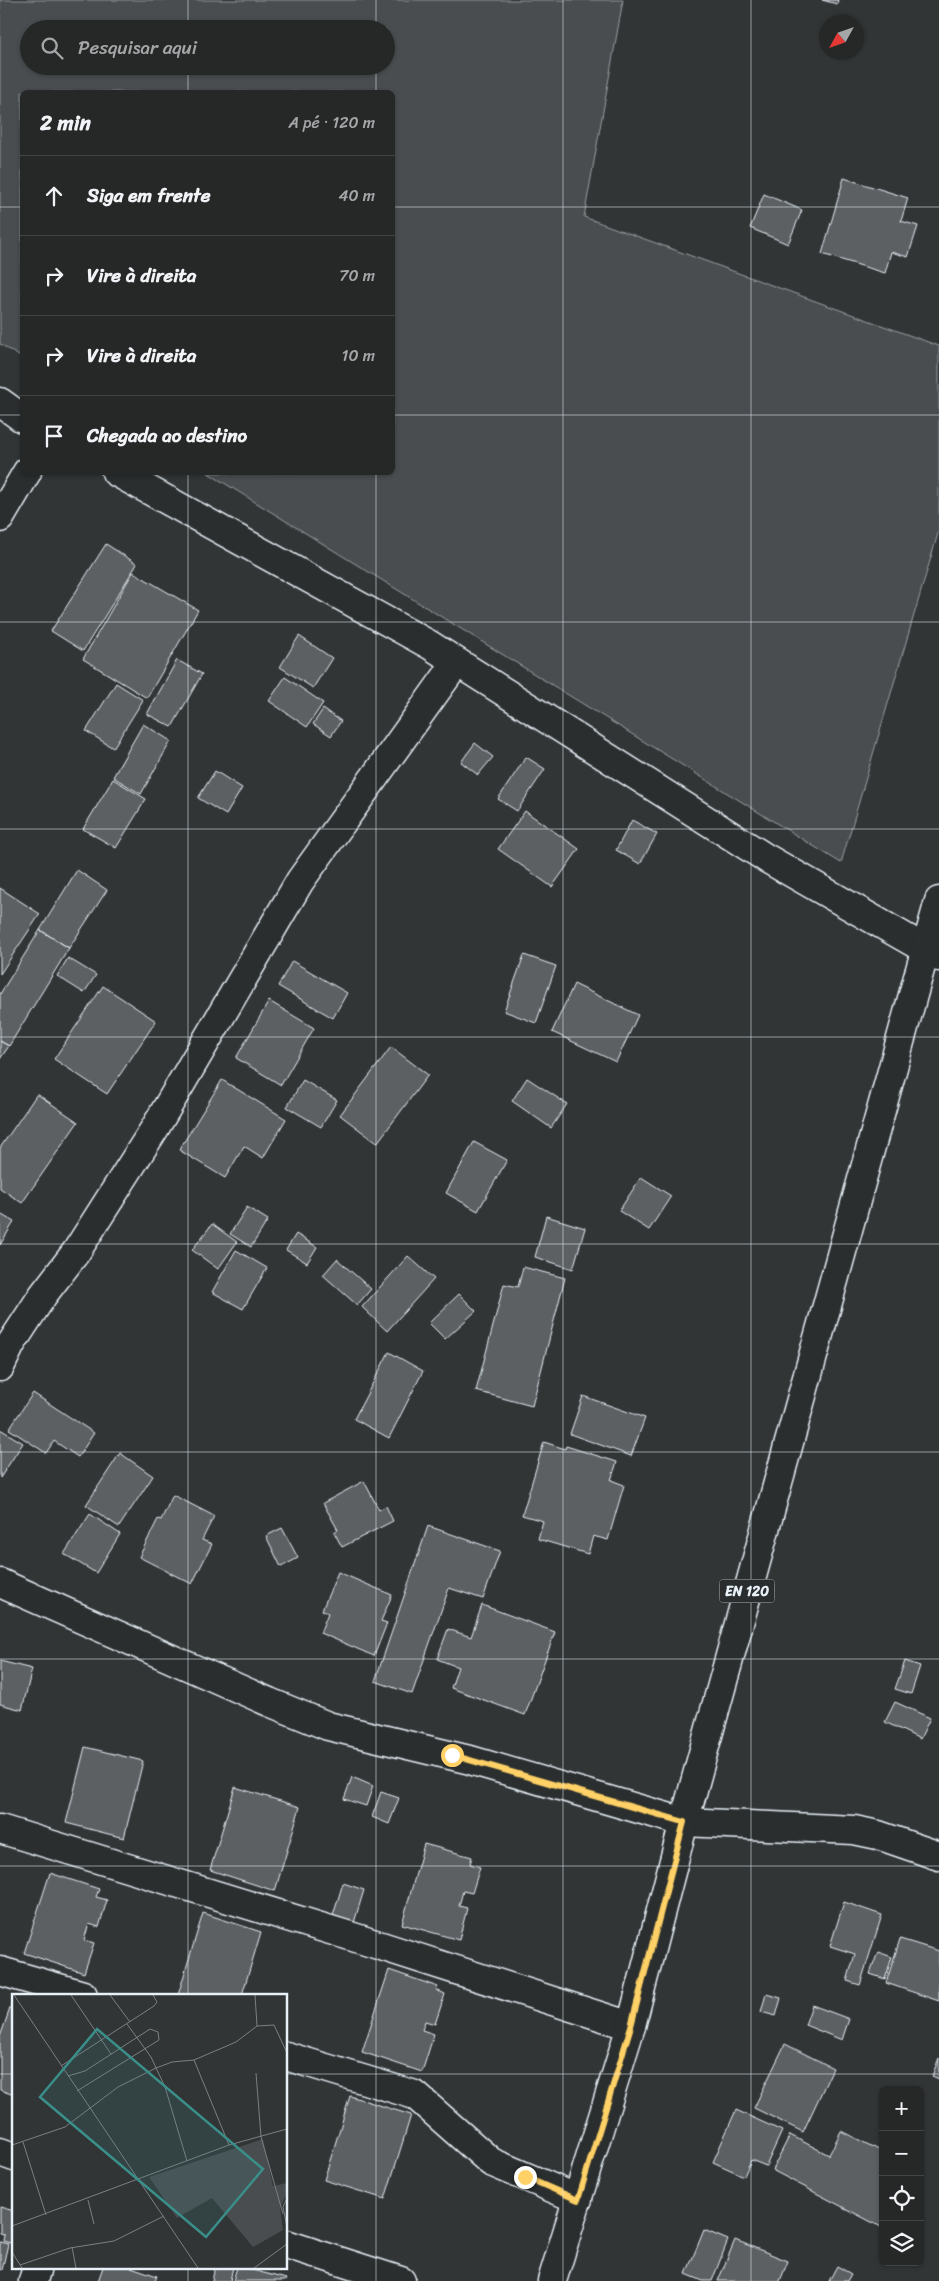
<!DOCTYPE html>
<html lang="pt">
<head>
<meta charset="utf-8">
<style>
	:root { --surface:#262828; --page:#323434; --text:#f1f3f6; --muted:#a4a6a8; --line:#424445 }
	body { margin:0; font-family:Sriracha,sans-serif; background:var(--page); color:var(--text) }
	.controls { position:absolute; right:15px; bottom:15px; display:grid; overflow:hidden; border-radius:8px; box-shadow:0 1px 4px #0004 }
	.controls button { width:45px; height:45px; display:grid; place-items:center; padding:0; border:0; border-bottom:1px solid var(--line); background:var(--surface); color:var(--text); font:25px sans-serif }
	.compass { position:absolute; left:819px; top:15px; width:45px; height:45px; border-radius:50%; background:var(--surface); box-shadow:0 1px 4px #0004; rotate:230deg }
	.stop { position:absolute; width:15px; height:15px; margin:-11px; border:4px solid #ffd166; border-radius:50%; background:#fff }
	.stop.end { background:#ffd166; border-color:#fff; box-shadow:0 1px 5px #0008 }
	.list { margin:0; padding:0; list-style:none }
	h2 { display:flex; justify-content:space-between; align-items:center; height:65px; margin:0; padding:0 20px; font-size:21px }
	h2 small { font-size:16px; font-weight:400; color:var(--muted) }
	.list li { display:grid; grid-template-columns:32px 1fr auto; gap:15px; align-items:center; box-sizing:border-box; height:80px; padding:0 20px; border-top:1px solid var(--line) }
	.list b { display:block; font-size:19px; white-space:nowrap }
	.list em { font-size:16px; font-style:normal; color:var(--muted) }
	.icon { flex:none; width:28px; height:28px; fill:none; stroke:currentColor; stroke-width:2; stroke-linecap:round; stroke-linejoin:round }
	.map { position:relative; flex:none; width:939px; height:2281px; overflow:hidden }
	.search { position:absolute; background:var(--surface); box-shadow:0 1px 4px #0004; left:20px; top:20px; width:375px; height:55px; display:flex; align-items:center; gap:12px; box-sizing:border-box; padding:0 18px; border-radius:28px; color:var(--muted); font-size:19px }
	.panel { position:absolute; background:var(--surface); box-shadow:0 1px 4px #0004; left:20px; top:90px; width:375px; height:385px; border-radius:8px }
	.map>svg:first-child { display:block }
	.green { fill:#494d4f; stroke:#989fa4; fill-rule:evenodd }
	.building { fill:#5c6063; stroke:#e8f1f8 }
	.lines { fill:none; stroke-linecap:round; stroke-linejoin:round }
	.minor-casing { stroke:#e8f1f8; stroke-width:31 }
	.major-casing { stroke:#e8f1f8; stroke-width:31 }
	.minor { stroke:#2a2d2e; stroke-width:28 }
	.major { stroke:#2a2d2e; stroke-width:28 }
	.route { stroke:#ffd166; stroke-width:6 }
	.grid { fill:none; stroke:#e8f1f8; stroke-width:1; stroke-opacity:0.55 }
	.labels { text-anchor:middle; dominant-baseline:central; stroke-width:4; stroke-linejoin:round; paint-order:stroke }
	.shield { fill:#2a2d2e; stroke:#afb6bb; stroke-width:1 }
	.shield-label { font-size:14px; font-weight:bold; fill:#e8f1f8 }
	.inset-road { fill:none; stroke:#7b8084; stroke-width:1 }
	.view { fill:#3a8f8a; fill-opacity:0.15; stroke:#3a8f8a; stroke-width:2.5 }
	.inset-edge { fill:none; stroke:#e8f1f8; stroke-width:2.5 }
</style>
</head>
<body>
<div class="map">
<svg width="939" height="2281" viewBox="0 0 939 2281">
	<rect width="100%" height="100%" fill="#323536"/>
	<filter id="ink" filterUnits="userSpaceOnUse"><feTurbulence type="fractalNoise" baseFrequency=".02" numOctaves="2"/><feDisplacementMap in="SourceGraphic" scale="10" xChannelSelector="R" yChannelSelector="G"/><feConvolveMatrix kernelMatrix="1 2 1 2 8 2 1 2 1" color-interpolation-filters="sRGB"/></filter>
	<g filter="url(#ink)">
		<path class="green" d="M0,0H623L584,217L939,346V530L841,863L208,473L392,472V92H22V358L0,344ZM29,29H386V66H29Z"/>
		<path class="building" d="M822,0H838L837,4Z
			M844,178L908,198L901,221L918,226L908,257L891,252L885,273L822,254Z
			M764,194L802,210L788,244L750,228Z
			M106,544L137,564L83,651L51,631Z
			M133,572L198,610L147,698L83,659Z
			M299,636L332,658L313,688L280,667Z
			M177,660L202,674L172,727L147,714Z
			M285,677L323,703L307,727L269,701Z
			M116,683L143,700L113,748L86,731Z
			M323,709L341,721L331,736L313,724Z
			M143,724L171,741L141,794L113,777Z
			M475,743L493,757L478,775L461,762Z
			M526,757L545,769L517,811L498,799Z
			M215,771L242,788L226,815L198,798Z
			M113,779L146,799L116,848L83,829Z
			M525,811L579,849L552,887L498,849Z
			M632,820L657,834L640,864L616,850Z
			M77,870L107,890L69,948L40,930Z
			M0,888L40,914L0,974Z
			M40,930L69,948L9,1046L0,1041V994Z
			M524,955L556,966L536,1023L504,1011Z
			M68,958L96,975L84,993L57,976Z
			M292,961L347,993L333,1018L278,986Z
			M574,984L638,1015L616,1062L552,1032Z
			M103,986L156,1021L107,1094L54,1059Z
			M269,1001L314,1028L281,1085L236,1058Z
			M0,1041L9,1046L0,1059Z
			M391,1047L428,1075L377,1143L340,1115Z
			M527,1078L567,1104L551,1128L512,1101Z
			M222,1080L286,1119L263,1158L244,1146L225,1178L179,1150Z
			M303,1080L337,1100L321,1127L287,1107Z
			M37,1094L78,1122L22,1203L0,1188V1148Z
			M474,1142L507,1160L478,1211L446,1193Z
			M641,1177L671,1196L649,1230L619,1211Z
			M247,1207L268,1220L251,1247L230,1234Z
			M0,1214L14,1222L0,1245Z
			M546,1216L585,1228L573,1269L535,1257Z
			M212,1224L237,1242L218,1269L192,1250Z
			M296,1234L317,1247L307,1263L286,1250Z
			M236,1250L267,1268L243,1309L212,1292Z
			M408,1256L434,1279L387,1331L362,1307Z
			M337,1259L371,1289L357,1305L323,1275Z
			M523,1267L565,1278L532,1406L476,1391L504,1284L518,1287Z
			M459,1294L476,1311L445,1339L429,1323Z
			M389,1352L423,1371L389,1438L354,1419Z
			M33,1393L94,1433L78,1457L54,1441L46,1453L9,1429Z
			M583,1396L645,1418L631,1456L570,1434Z
			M0,1429L23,1443L0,1478Z
			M544,1442L565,1449L566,1446L617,1462L611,1480L624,1485L608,1540L593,1536L588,1554L538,1539L543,1521L522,1515Z
			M120,1453L153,1476L119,1527L86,1505Z
			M364,1481L379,1510L386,1506L393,1521L342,1547L334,1532L338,1530L323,1503Z
			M173,1495L214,1516L202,1540L212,1544L192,1584L139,1557L158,1519L161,1520Z
			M90,1514L120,1534L96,1573L64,1554Z
			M428,1526L500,1551L483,1599L449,1588L412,1694L375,1681Z
			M282,1528L298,1558L281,1567L266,1536Z
			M338,1572L392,1595L381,1621L387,1623L374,1656L320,1633L328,1613L322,1610Z
			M482,1605L555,1632L525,1715L451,1688L458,1667L437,1659L448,1629L471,1637Z
			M0,1661L32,1669L22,1710L0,1704Z
			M905,1661L920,1666L911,1694L895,1689Z
			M895,1702L930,1718L920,1739L885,1722Z
			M85,1747L143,1761L124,1838L66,1823Z
			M352,1777L373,1786L366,1806L344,1799Z
			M235,1787L300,1807L275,1891L210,1870Z
			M381,1792L399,1798L389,1824L372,1817Z
			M424,1844L472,1857L470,1864L480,1867L472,1893L463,1891L459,1906L467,1908L459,1940L402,1924Z
			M50,1873L99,1889L96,1897L107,1900L99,1927L89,1924L84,1940L94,1943L84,1973L24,1953Z
			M343,1883L364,1890L353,1926L332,1919Z
			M844,1902L882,1915L860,1985L847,1981L855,1954L830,1946Z
			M203,1913L261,1932L242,1995H178Z
			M900,1939L939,1951V2001L886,1983Z
			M878,1952L892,1957L885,1979L870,1974Z
			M389,1970L438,1987L436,1990L445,1994L435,2024L425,2021L422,2030L434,2034L422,2072L362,2052Z
			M766,1994L781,1998L776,2016L761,2012Z
			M13,2000L14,2001V2095L0,2090V2037Z
			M812,2005L849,2019L842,2040L805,2025Z
			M785,2044L833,2068L803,2132L754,2108Z
			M939,2058V2079L932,2076Z
			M350,2096L411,2115L385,2199L324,2180Z
			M736,2110L782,2131L766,2166L751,2160L744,2176L713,2162Z
			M841,2131L883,2152V2176L879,2183L883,2184V2228L772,2170L790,2135L829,2155Z
			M0,2207L14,2211V2244L3,2241L4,2234L0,2233Z
			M704,2230L728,2240L712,2281H703L686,2274Z
			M735,2240L788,2261L780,2281H718Z
			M0,2242L8,2244L2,2270L0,2269Z
			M837,2266L851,2274L847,2281H829Z
			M103,2267H131L157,2276L155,2281H98Z
			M215,2267H233L230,2281H212Z
			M237,2267H241L286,2279L285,2281H233Z"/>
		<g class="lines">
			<defs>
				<path id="minor" d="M0,402L22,418
					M116,472L430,645L766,858L939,957
					M0,518L27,472
					M0,1367L11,1344L43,1295L76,1252L155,1128L300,881L457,662
					M0,1583L269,1702L328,1726L470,1760L684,1822L854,1830L878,1835L939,1856
					M0,1829L350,1936L631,2026
					M0,1971L83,1995
					M286,2056L415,2095L491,2162L578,2199
					M0,2152L14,2157
					M286,2244L401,2281
					M33,2281L37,2267"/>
				<path id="major" d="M552,2281L631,2026L684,1822L939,901"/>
			</defs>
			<use href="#minor" class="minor-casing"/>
			<use href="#major" class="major-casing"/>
			<use href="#minor" class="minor"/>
			<use href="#major" class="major"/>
		</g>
	</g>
	<g class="lines" filter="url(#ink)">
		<path class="route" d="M452,1755L684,1822L631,2026L578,2200L525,2177"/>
	</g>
	<path class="grid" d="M188,0V29M376,0V29M563,0V2281M751,0V2281M188,66V92M376,66V92M0,207H22M392,207H939M0,415H22M392,415H939M188,472V1995M376,472V2281M0,622H939M0,829H939M0,1037H939M0,1244H939M0,1452H939M0,1659H939M0,1866H939M0,2074H14M286,2074H939M188,2267V2281"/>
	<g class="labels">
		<rect class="shield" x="719.5" y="1579.5" width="55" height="23" rx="4"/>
		<g class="shield-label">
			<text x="747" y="1591">EN 120</text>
		</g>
	</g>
	<g transform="translate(12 1994)">
		<rect width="275" height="275" fill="#323536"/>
		<path d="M251,145L261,192L275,189V199L268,214L271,236L241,253L200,204L165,224L137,183Z" fill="#494d4f"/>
		<path class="inset-road" d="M2,1L186,274M59,1L99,60M98,1L118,28M115,30L139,63L153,93L175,167M245,32L262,31L275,59M182,66L217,151M49,72L142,12L145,8L141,1M244,79L249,143L271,220M56,82L73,77L138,35L146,38L147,46L65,97M11,148L34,221M0,151L53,133L106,93L144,74L160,68L182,66L224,48L245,32L243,1M275,204L271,213L275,233M76,206L82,230M0,232L217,151L275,135M60,253L64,274M0,258L10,274M8,271L58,254L102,247L152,222M242,274L275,250"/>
		<path class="view" d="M85,35L251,175L194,243L28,103Z"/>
		<rect width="275" height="275" class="inset-edge"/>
	</g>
</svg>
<div class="controls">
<button>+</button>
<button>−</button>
<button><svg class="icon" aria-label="locate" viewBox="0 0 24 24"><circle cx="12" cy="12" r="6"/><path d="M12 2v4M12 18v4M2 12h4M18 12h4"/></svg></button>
<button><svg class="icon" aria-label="layers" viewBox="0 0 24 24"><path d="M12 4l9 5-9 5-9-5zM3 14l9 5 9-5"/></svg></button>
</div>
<svg class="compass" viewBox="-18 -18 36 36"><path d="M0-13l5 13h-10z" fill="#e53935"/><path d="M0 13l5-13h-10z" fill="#a4a6a8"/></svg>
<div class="stop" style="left:452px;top:1755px"></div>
<div class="stop end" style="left:525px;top:2177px"></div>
<div class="search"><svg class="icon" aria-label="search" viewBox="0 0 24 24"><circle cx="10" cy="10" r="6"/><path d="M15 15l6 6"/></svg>Pesquisar aqui</div>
<section class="panel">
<h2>2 min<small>A pé · 120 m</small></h2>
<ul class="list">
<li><svg class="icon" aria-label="ahead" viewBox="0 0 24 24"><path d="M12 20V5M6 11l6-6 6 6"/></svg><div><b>Siga em frente</b></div><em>40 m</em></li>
<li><svg class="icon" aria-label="right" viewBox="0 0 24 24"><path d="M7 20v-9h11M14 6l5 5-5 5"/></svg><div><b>Vire à direita</b></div><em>70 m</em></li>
<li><svg class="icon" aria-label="right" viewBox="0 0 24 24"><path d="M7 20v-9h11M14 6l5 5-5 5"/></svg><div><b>Vire à direita</b></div><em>10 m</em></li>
<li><svg class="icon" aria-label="arrive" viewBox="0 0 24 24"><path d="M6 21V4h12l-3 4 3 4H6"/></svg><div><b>Chegada ao destino</b></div></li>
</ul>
</section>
</div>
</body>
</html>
